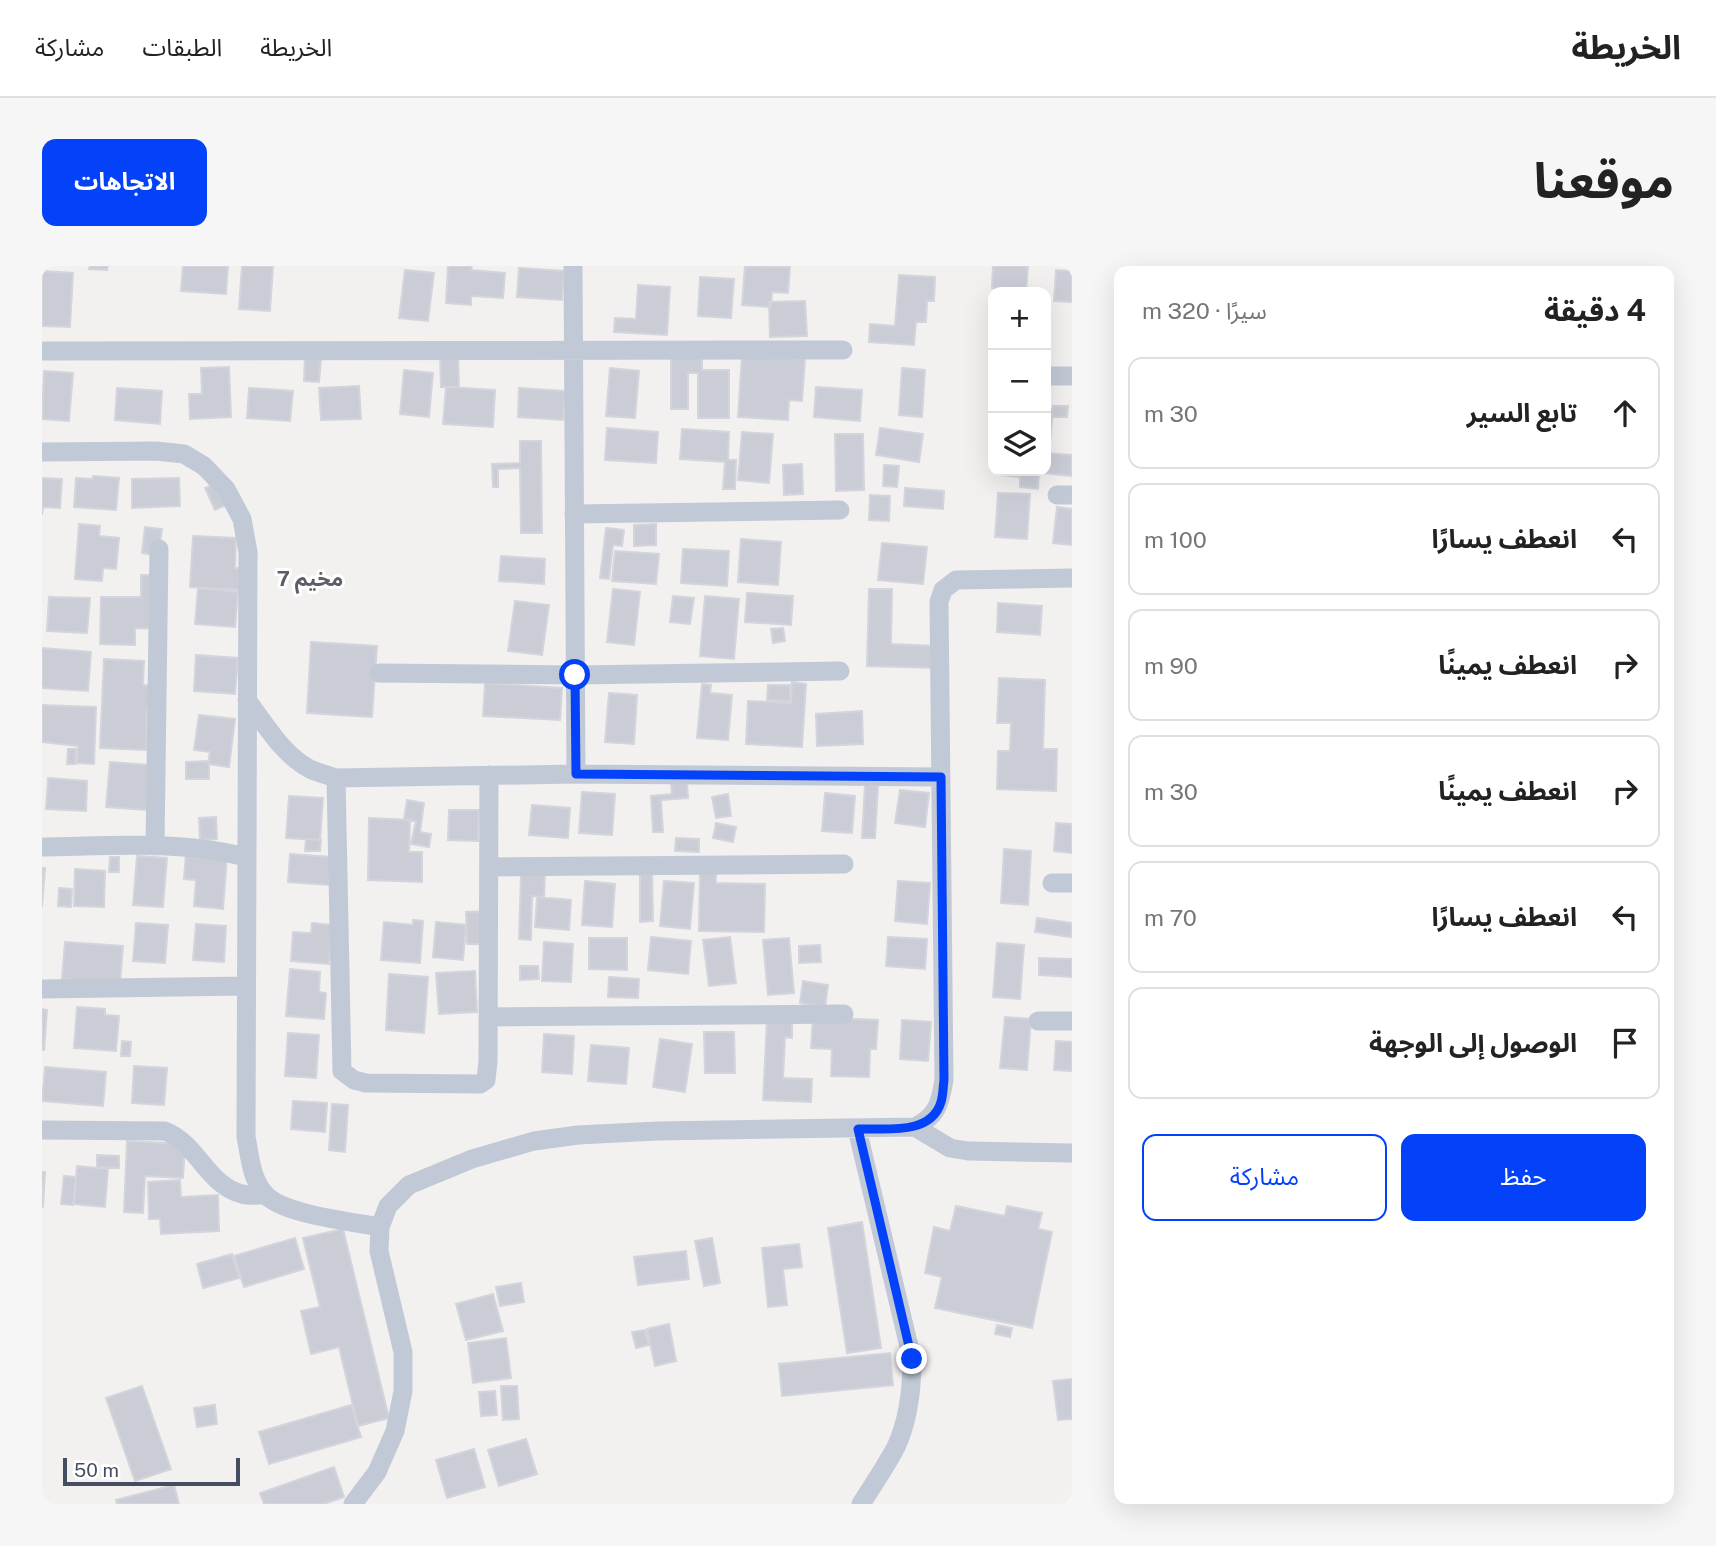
<!DOCTYPE html>
<html lang="ar">
<head>
<meta charset="utf-8">
<style>
	:root { --surface:#fff; --page:#f6f6f6; --text:#222; --muted:#767676; --line:#e0e0e0; --accent:#0342f9 }
	body { margin:0; font-family:"Public Sans","Noto Sans Arabic",sans-serif; background:var(--page); color:var(--text); direction:rtl }
	.controls { position:absolute; right:21px; top:21px; display:grid; overflow:hidden; border-radius:14px; box-shadow:0 7px 28px #0002 }
	.controls button { width:63px; height:63px; display:grid; place-items:center; padding:0; border:0; border-bottom:2px solid var(--line); background:var(--surface); color:var(--text); font:35px sans-serif }
	.scale { position:absolute; left:21px; bottom:18px; width:177px; box-sizing:border-box; padding-left:7px; border:4px solid #454e60; border-top:0; font-size:19px; line-height:24px; white-space:nowrap; color:#454e60; -webkit-text-stroke:5px #fff; paint-order:stroke }
	.stop { position:absolute; width:21px; height:21px; margin:-16px; border:5px solid #0342f9; border-radius:50%; background:#fff }
	.stop.end { background:#0342f9; border-color:#fff; box-shadow:0 2px 7px #0008 }
	.list { margin:0; padding:0; list-style:none }
	h2 { display:flex; justify-content:space-between; align-items:center; height:91px; margin:0; padding:0 28px; font-size:30px }
	h2 small { font-size:23px; font-weight:400; color:var(--muted) }
	.list li { display:grid; grid-template-columns:46px 1fr auto; gap:21px; align-items:center; box-sizing:border-box; height:112px; margin:0 14px 14px; padding:0 14px; border:2px solid var(--line); border-radius:14px }
	.list b { display:block; font-size:26px; white-space:nowrap }
	.list em { font-size:23px; font-style:normal; color:var(--muted) }
	.actions { display:flex; gap:14px; padding:21px 28px }
	.actions a { flex:1; padding:16px 0; border:2px solid var(--accent); border-radius:14px; text-align:center; font-size:24px; color:var(--accent) }
	.actions .main { background:var(--accent); color:#fff }
	.icon { flex:none; width:38px; height:38px; fill:none; stroke:currentColor; stroke-width:2; stroke-linecap:round; stroke-linejoin:round }
	.map { position:relative; flex:none; width:1030px; height:1238px; overflow:hidden; direction:ltr; border-radius:14px }
	header { display:flex; align-items:center; gap:42px; box-sizing:border-box; height:98px; padding:0 35px; background:var(--surface); border-bottom:2px solid var(--line) }
	header strong { font-size:33px }
	nav { display:flex; gap:38px; margin-inline-start:auto; font-size:24px }
	.intro { display:flex; align-items:center; justify-content:space-between; box-sizing:border-box; height:168px; padding:0 42px }
	h1 { margin:0; font-size:49px }
	.button { padding:18px 32px; border-radius:14px; background:var(--accent); color:#fff; font-size:24px; font-weight:700 }
	main { display:flex; gap:42px; padding:0 42px }
	aside { flex:1; background:var(--surface); border-radius:14px; box-shadow:0 7px 28px #0002 }
	.map>svg:first-child { display:block }
	.building { fill:#cbcdd6; stroke:#d3d4dc; stroke-width:2 }
	.lines { fill:none; stroke-linecap:round; stroke-linejoin:round }
	.minor { stroke:#c2c9d6; stroke-width:19 }
	.route { stroke:#0342f9; stroke-width:9 }
	.labels { text-anchor:middle; dominant-baseline:central; stroke-width:6; stroke-linejoin:round; paint-order:stroke }
	.neighbourhood-label { font-size:21px; font-weight:bold; fill:#5b5e66; stroke:#fff }
</style>
</head>
<body>
<header>
<strong>الخريطة</strong>
<nav><a>الخريطة</a><a>الطبقات</a><a>مشاركة</a></nav>
</header>
<div class="intro"><h1>موقعنا</h1><a class="button">الاتجاهات</a></div>
<main>
<aside>
<h2>4 دقيقة<small>سيرًا · 320 m</small></h2>
<ul class="list">
<li><svg class="icon" aria-label="ahead" viewBox="0 0 24 24"><path d="M12 20V5M6 11l6-6 6 6"/></svg><div><b>تابع السير</b></div><em>30 m</em></li>
<li><svg class="icon" aria-label="left" viewBox="0 0 24 24"><path d="M17 20v-9H6M10 6l-5 5 5 5"/></svg><div><b>انعطف يسارًا</b></div><em>100 m</em></li>
<li><svg class="icon" aria-label="right" viewBox="0 0 24 24"><path d="M7 20v-9h11M14 6l5 5-5 5"/></svg><div><b>انعطف يمينًا</b></div><em>90 m</em></li>
<li><svg class="icon" aria-label="right" viewBox="0 0 24 24"><path d="M7 20v-9h11M14 6l5 5-5 5"/></svg><div><b>انعطف يمينًا</b></div><em>30 m</em></li>
<li><svg class="icon" aria-label="left" viewBox="0 0 24 24"><path d="M17 20v-9H6M10 6l-5 5 5 5"/></svg><div><b>انعطف يسارًا</b></div><em>70 m</em></li>
<li><svg class="icon" aria-label="arrive" viewBox="0 0 24 24"><path d="M6 21V4h12l-3 4 3 4H6"/></svg><div><b>الوصول إلى الوجهة</b></div></li>
</ul>
<div class="actions"><a class="main">حفظ</a><a>مشاركة</a></div>
</aside>
<div class="map">
<svg width="1030" height="1238" viewBox="0 0 1030 1238">
	<rect width="100%" height="100%" fill="#f3f0f0"/>
	<path class="building" d="M48,0H66L65,4L47,3Z
		M141,0H186L184,28L139,25Z
		M200,0H231L228,45L197,43Z
		M406,0H430L429,4L463,7L461,32L429,30V39L404,37Z
		M703,0L748,1L746,27L730,26L729,41L700,39Z
		M951,0H986L984,25L950,22Z
		M1030,0V36L1012,35L1014,4L1029,5Z
		M477,2L522,5L520,34L475,31Z
		M363,4L392,7L386,55L357,52Z
		M0,5L31,7L28,61L0,60Z
		M857,9L893,11L892,35H885L884,56H874L872,79L827,76L828,58L853,60Z
		M658,11L692,13L689,52L656,50Z
		M596,19L628,21L625,69L572,66L573,52L594,53Z
		M763,35L765,70L728,71L727,36Z
		M398,89H416L417,121H399Z
		M629,89H660V104H687V152H656V107H646V143H629Z
		M700,89L763,93L760,135L747,134L746,154L696,151Z
		M263,91L279,93L277,116L262,115Z
		M187,101L189,151L148,153L147,128H160L159,102Z
		M568,102L597,105L593,152L564,150Z
		M860,102L883,104L880,151L857,149Z
		M362,104L391,107L387,151L358,148Z
		M2,105L31,107L27,155L0,153Z
		M317,120L319,153L279,154L277,122Z
		M404,121L453,124L451,161L401,158Z
		M774,121L820,124L818,155L772,151Z
		M75,122L120,125L118,158L73,154Z
		M207,122L251,125L248,155L205,152Z
		M477,122L523,125L521,154L476,151Z
		M1011,140H1026L1025,151H1011Z
		M1004,143H1011L1007,185H1004Z
		M565,162L616,166L614,197L563,194Z
		M838,162L881,168L877,196L834,189Z
		M640,163L687,166L686,194H694L693,223H681L683,196L638,193Z
		M700,166L731,168L727,217L696,214Z
		M793,168H821L822,224L794,225Z
		M478,175H499L500,267H479L478,202L456,203V221H451L450,198L478,197Z
		M1004,187L1030,189V210L1002,207Z
		M760,198L761,228L742,229L741,199Z
		M842,199L857,200L855,221L841,220Z
		M958,205H997L996,223L978,221V211L958,209Z
		M51,210L77,212L74,244L32,241L34,212L51,213Z
		M0,212L20,213L18,242L1,241L0,249Z
		M137,212L138,240L90,242V213Z
		M181,214L191,236L173,244L163,222Z
		M863,222L902,225L901,243L862,240Z
		M956,227L988,228L985,273L953,271Z
		M828,229L848,230L847,255L827,254Z
		M1015,241L1030,243V279L1011,277Z
		M37,258L58,260L57,270L77,272L74,303L61,302L60,315L33,313Z
		M614,258V279L592,280V259Z
		M103,261L120,263L116,290L100,287Z
		M564,262L582,264L580,280L571,279L567,313L558,312Z
		M151,270L194,272L193,302H201L199,324L148,321Z
		M699,273L739,276L736,319L696,316Z
		M840,277L885,281L881,318L836,314Z
		M641,283L687,285L685,320L639,317Z
		M573,285L617,288L614,318L570,315Z
		M459,290L503,293L502,318L457,315Z
		M99,309H117V363L93,362V379L58,378L59,331H99Z
		M156,322L196,326L193,361L153,358Z
		M571,323L598,326L592,379L565,376Z
		M827,323H850L849,378L897,380L896,402L825,400Z
		M705,327L751,330L749,359L703,356Z
		M631,330L652,332L648,358L628,356Z
		M663,330L697,333L692,393L658,390Z
		M7,331L48,332L45,367L5,365Z
		M473,335L507,339L500,389L466,385Z
		M956,337L1000,340L998,369L955,366Z
		M741,362L743,375L731,377L729,363Z
		M269,376L335,380L330,451L265,447Z
		M0,382L49,386L46,425L0,422Z
		M154,389L196,392L193,428L152,425Z
		M62,393L102,395L101,419L123,420L105,442L104,484L58,482Z
		M957,412L1003,414L1001,483H1015L1014,525L955,523L956,485H968L969,457H955Z
		M750,416L764,418L760,481L704,478L706,435L749,437Z
		M443,417L520,422L518,454L441,450Z
		M660,418L669,419L668,427L690,429L686,474L655,472Z
		M726,419H748V435L725,434Z
		M567,427L595,429L592,478L563,476Z
		M0,439L54,441L52,498L35,497L36,480L0,476Z
		M820,445L821,478L775,480L774,448Z
		M157,449L193,453L187,501L166,498L168,486L152,484Z
		M26,483H34L33,498H25Z
		M167,495V513H144V496Z
		M68,496L109,499L104,544L64,541Z
		M6,512L45,515L44,545L4,543Z
		M645,517L646,532L619,534L621,566H611L609,530L630,528L629,518Z
		M823,519L836,520L833,572H820Z
		M858,524L887,527L883,561L853,557Z
		M540,526L573,528L570,569L537,567Z
		M783,527L813,530L810,567L780,565Z
		M686,528L689,550L674,552L670,531Z
		M247,530L281,532L278,574L244,572Z
		M365,534L382,537L378,566L389,568L387,581L369,578L374,555L362,553Z
		M490,539L528,542L526,572L487,569Z
		M407,544H437L436,575L406,574Z
		M174,551L175,573L158,574L157,552Z
		M327,552L368,554L367,586H380V616L326,614Z
		M674,557L694,561L691,576L671,572Z
		M1014,557L1030,558V587L1012,585Z
		M634,572L657,573V586L633,585Z
		M264,573L279,574L278,585H263Z
		M962,583L989,585L986,639L959,637Z
		M144,586L185,590L181,643L152,640L154,614L142,613Z
		M248,588L289,591L287,619L246,616Z
		M95,590L125,592L121,641L91,639Z
		M68,591H77V606H67Z
		M0,602H3L0,641Z
		M33,603L63,605L62,641L32,640Z
		M658,604L674,605V617L723,618L722,666L657,665Z
		M598,605H610L611,655L598,656Z
		M479,609H503L502,631L490,630L489,674L477,673Z
		M543,615L573,618L570,661L540,659Z
		M622,615L652,617L648,663L618,660Z
		M856,615L888,617L885,658L853,655Z
		M17,622L30,623L29,641L16,640Z
		M495,631L529,634L527,664L493,661Z
		M454,645V678H425L424,646Z
		M995,652L1030,657L1029,671L993,666Z
		M371,654L381,655L378,697L339,694L342,656L371,659Z
		M394,656L424,659L421,694L391,691Z
		M94,657L126,659L123,697L91,695Z
		M270,657L290,659L287,698L249,695L251,666L269,667Z
		M154,658L184,660L182,696L151,694Z
		M609,671L649,675L646,708L606,704Z
		M688,671L694,717L667,720L661,674Z
		M846,671L885,673L883,703L844,700Z
		M547,672H585V704L547,703Z
		M747,672L752,727L726,729L721,674Z
		M23,676L81,680L78,717L20,713Z
		M502,676L531,678L529,716L500,715Z
		M955,677L982,679L978,733L951,731Z
		M778,679L779,696L757,697V680Z
		M997,692L1030,693V711L997,709Z
		M478,700H496L497,713L478,714Z
		M248,703L278,706L277,726L284,727L282,753L244,750Z
		M433,705L435,746L397,748L394,707Z
		M347,708L386,711L382,767L344,764Z
		M567,711L597,713L596,732L566,731Z
		M761,715L786,719L783,741L758,737Z
		M35,741L63,743V749L77,750L74,785L32,782Z
		M0,743L5,744L2,784H0Z
		M771,751L836,754L834,783H828L827,811L789,810L790,783L769,782Z
		M963,751L989,753L985,804L958,802Z
		M725,754L750,756V772L743,771L741,812L770,813L769,836L721,834Z
		M860,754L889,756L886,795L858,793Z
		M662,766H692L693,807H663Z
		M246,767L277,769L274,812L243,810Z
		M502,768L532,770L530,808L500,806Z
		M618,773L650,778L643,826L611,821Z
		M80,775L89,776L88,790H79Z
		M1014,775L1030,776V805L1012,804Z
		M549,779L587,782L584,818L546,815Z
		M92,800L125,802L122,839L90,837Z
		M3,801L64,806L61,840L0,835Z
		M251,835L285,837L283,866L249,863Z
		M290,838L306,839L303,886L287,884Z
		M85,875L143,878L141,912L103,910L101,947L82,946Z
		M55,889L77,890V902L55,901Z
		M35,900L66,903L63,941L32,938Z
		M0,906H3L1,941H0Z
		M22,910L34,911L31,939L19,938Z
		M138,914L139,931L176,929L177,965L119,968L118,953H107L106,916Z
		M914,940L963,950L965,940L1000,947L996,963L1010,966L990,1062L893,1042L900,1011L883,1007L892,961L908,965Z
		M820,956L839,1082L805,1087L786,962Z
		M301,963L347,1152L316,1160L297,1081L269,1088L259,1045L278,1041L261,972Z
		M253,972L262,1003L202,1021L192,990Z
		M670,972L678,1017L662,1020L653,975Z
		M757,978L760,1001L741,1003L745,1039L726,1041L720,982Z
		M644,985L647,1013L596,1019L592,991Z
		M190,988L197,1012L161,1022L155,998Z
		M479,1017L482,1036L458,1040L454,1021Z
		M451,1028L461,1065L424,1074L414,1038Z
		M627,1058L634,1095L613,1100L605,1063Z
		M955,1059L970,1062L968,1071L953,1068Z
		M603,1064L607,1079L594,1082L590,1066Z
		M464,1072L469,1112L431,1117L426,1077Z
		M848,1087L851,1119L740,1130L737,1098Z
		M1030,1113V1153L1016,1154L1011,1115Z
		M100,1120L129,1203L93,1215L64,1132Z
		M459,1120H475L477,1153L461,1154Z
		M453,1125L455,1149L439,1150L437,1126Z
		M173,1139L175,1158L155,1161L152,1142Z
		M309,1139L319,1171L227,1198L217,1166Z
		M484,1173L495,1208L457,1220L446,1184Z
		M432,1183L443,1221L405,1232L394,1194Z
		M292,1201L302,1231L282,1238H222L218,1227Z
		M132,1219L137,1238H75L74,1234Z"/>
	<g class="lines">
		<path class="minor" d="M531,0L534,508
			M0,85L801,84
			M1006,110H1030
			M0,186L114,185L142,188L162,200L184,223L200,253L206,286L204,871C208,890 209,913 223,928C239,948 311,956 338,961
			M1015,229H1030
			M532,248L798,244
			M337,407L533,409L798,405
			M205,434C223,458 240,488 268,503C276,507 286,509 294,512L534,508L899,511
			M294,512L300,805L312,814L324,817L438,818L444,814L446,795L447,509
			M113,580L117,283
			M0,581C67,580 139,574 204,591
			M447,601L802,598
			M1010,617H1030
			M0,723L203,720
			M447,751L802,748
			M996,755H1030
			M873,861L908,882L926,885L1030,887
			M815,863L870,1093C870,1123 867,1153 854,1181C844,1200 831,1219 819,1238
			M0,864L123,865C156,878 165,919 200,928C207,930 216,929 223,929
			M311,1238L335,1206L353,1165L361,1125V1086L337,985L338,961L346,940L367,919L430,893L492,875L536,869L615,865L873,861C895,850 898,838 902,814L897,336L901,324L914,314L1030,312"/>
	</g>
	<g class="lines">
		<path class="route" d="M533,409L534,508L899,511L902,814C901,822 901,830 899,836C889,870 842,862 816,863L870,1093"/>
	</g>
	<g class="labels">
		<g class="neighbourhood-label">
			<text x="268" y="312">مخيم 7</text>
		</g>
	</g>
</svg>
<div class="controls">
<button>+</button>
<button>−</button>
<button><svg class="icon" aria-label="layers" viewBox="0 0 24 24"><path d="M12 4l9 5-9 5-9-5zM3 14l9 5 9-5"/></svg></button>
</div>
<div class="scale">50 m</div>
<div class="stop" style="left:533px;top:409px"></div>
<div class="stop end" style="left:870px;top:1093px"></div>
</div>
</main>
</body>
</html>
